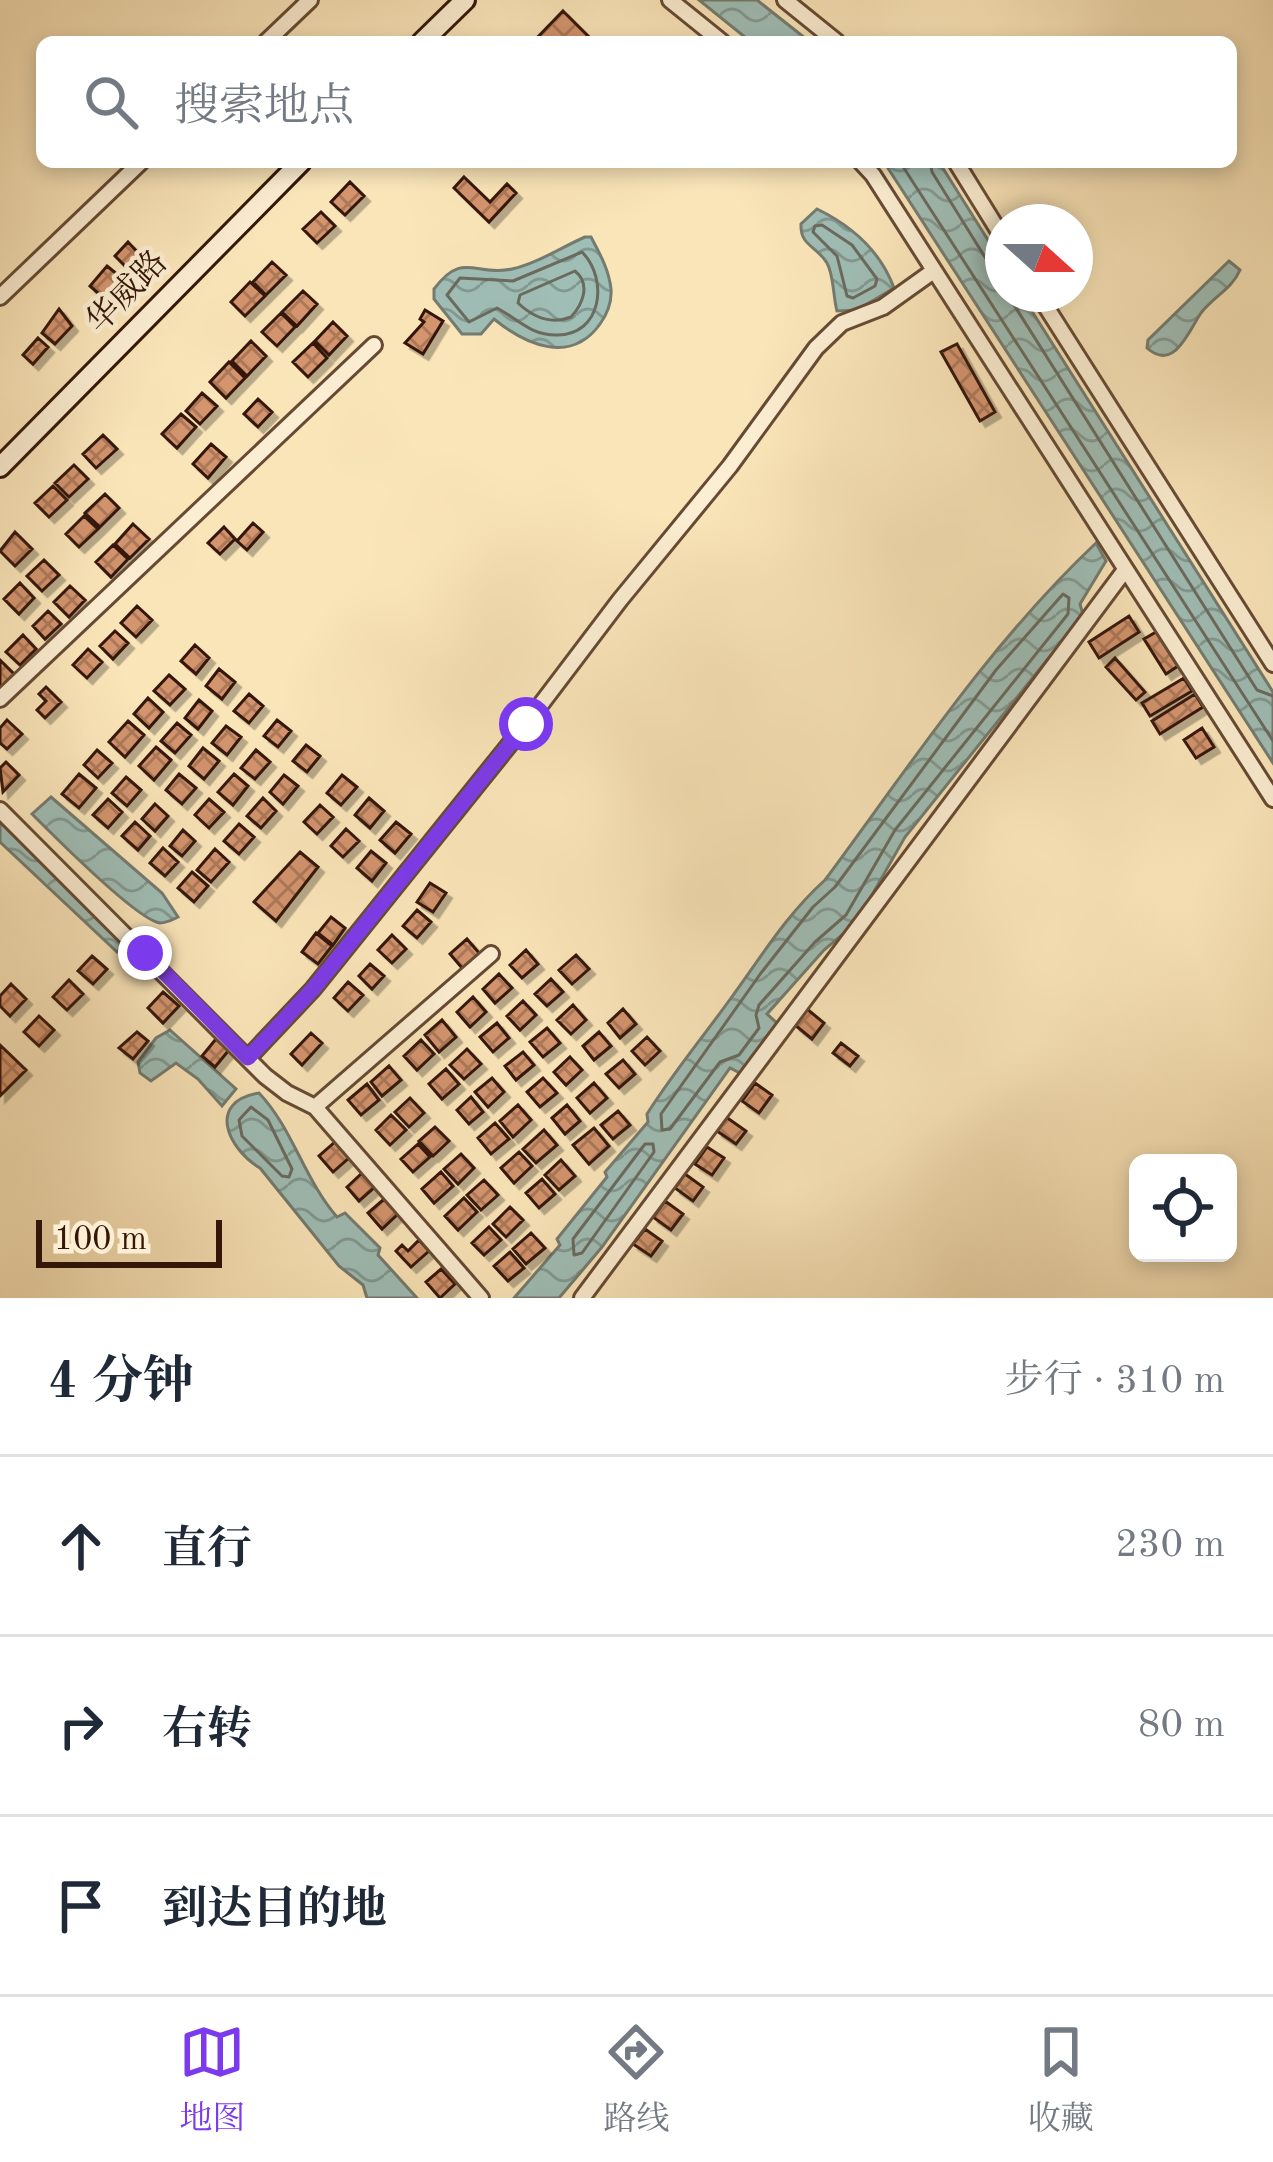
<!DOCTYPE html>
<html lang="zh">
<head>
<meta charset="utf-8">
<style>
	:root { --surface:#fff; --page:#f2f2f3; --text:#1f2937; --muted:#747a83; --line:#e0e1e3; --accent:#7c3aed }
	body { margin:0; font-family:"Old Standard TT","Noto Serif SC",serif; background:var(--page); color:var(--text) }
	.controls { position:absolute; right:36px; bottom:36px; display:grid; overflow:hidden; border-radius:18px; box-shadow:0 6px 18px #0003 }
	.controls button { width:108px; height:108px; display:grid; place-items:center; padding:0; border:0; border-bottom:3px solid var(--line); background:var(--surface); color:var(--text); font:60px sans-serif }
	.compass { position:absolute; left:985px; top:204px; width:108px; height:108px; border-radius:50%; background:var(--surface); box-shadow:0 6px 18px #0003; rotate:111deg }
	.scale { position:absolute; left:36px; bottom:30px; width:186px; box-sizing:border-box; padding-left:12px; border:6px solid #341708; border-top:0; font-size:33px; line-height:42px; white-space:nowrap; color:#341708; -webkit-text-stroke:9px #fceed2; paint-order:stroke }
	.stop { position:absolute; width:36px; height:36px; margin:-27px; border:9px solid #7c3aed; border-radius:50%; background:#fff }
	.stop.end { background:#7c3aed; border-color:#fff; box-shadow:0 3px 12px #0008 }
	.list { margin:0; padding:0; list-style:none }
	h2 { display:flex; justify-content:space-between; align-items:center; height:156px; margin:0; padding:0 48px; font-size:51px }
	h2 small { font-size:39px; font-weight:400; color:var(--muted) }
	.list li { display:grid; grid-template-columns:78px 1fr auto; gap:36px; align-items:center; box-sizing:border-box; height:180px; padding:0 48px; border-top:3px solid var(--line) }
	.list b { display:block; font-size:45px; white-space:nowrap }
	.list em { font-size:39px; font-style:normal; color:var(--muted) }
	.icon { flex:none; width:66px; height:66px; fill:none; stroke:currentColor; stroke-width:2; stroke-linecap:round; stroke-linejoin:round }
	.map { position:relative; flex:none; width:1273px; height:1298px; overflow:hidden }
	.search { position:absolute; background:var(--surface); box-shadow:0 6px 18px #0003; left:36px; right:36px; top:36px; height:132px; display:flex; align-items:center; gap:30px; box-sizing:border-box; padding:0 42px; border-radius:18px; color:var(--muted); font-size:45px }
	.sheet { height:696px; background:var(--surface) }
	nav { display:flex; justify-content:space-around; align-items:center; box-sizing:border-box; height:168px; border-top:3px solid var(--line); background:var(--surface); font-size:33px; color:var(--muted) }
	nav a { display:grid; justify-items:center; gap:6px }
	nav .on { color:var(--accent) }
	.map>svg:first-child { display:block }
	.water { fill:url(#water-waves); stroke:#747b70; stroke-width:3 }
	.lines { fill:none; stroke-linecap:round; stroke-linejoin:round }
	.shore { stroke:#6a6a5f; stroke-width:3 }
	.building { fill:url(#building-cross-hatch); stroke:#341708; stroke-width:3; filter:url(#shadow) }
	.minor-casing { stroke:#664a34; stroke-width:20 }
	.secondary-casing { stroke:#341708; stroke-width:24 }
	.minor { stroke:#fceed2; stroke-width:14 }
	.secondary { stroke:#fceed2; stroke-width:18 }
	.route { stroke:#7c3aed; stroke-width:15 }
	.labels { text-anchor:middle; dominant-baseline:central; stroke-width:9; stroke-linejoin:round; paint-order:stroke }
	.street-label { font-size:33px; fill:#341708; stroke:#fceed2 }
</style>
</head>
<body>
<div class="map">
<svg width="1273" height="1298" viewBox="0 0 1273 1298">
	<defs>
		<pattern id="water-waves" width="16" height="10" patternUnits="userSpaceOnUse" patternTransform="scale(3)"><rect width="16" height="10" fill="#9fbeb6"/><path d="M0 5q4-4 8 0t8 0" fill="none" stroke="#829992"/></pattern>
		<pattern id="building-cross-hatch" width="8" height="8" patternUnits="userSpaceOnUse" patternTransform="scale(3)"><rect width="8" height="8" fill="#d3946e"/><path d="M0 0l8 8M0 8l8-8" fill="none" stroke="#ac7858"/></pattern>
		<filter id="shadow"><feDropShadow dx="5.5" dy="5.5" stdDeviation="0" flood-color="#0004"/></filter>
	</defs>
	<rect width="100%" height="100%" fill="#fae5b9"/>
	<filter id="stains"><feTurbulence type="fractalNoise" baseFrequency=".00167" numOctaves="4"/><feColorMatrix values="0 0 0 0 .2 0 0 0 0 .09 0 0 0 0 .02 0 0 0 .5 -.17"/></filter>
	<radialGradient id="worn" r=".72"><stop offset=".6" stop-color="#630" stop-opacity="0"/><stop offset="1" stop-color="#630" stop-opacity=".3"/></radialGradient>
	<path class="water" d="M699,0H757L810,42H751Z
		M884,162H939L1003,264V294H1021L1273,692V763Z
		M817,209C852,226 880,250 894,288L857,310L837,311C833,297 834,275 827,263C817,246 800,246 801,224Z
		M585,237H591C600,254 609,270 611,289C612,302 607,314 600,324C571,365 526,345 494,319L481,334H462L434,299V289C463,250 475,277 512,269C536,264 562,247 585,237Z
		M1229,261L1240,270C1232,289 1213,297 1201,313C1188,332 1174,372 1147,348L1148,340Z
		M1096,543L1106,561L1080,604L1083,615L905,837L856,923L824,950L767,1014L778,1024L740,1073L730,1068L602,1247L559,1298H514L560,1245L557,1239L607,1177L605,1172L648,1122L647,1114C673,1073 703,1037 731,998C761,957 787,914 825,880C911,764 991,642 1096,543Z
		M51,797L162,893L178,917C172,920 167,923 160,923C137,920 52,834 32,814Z
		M0,822L124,945L117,952L0,842Z
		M170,1030L236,1089L222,1106L198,1079L176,1063L151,1081L140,1073L138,1062L156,1038Z
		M259,1093C293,1129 304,1179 337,1217L345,1213L380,1248L378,1255L417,1298H367L363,1285L339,1266L260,1168C228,1149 206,1102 259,1093Z"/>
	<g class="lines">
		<path class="shore" d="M900,162L1273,741
			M930,162L932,172L988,262L1003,269
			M822,225L852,245L877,279L875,286L853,298L847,296L837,256L813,232L815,226Z
			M582,252C609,279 602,336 556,335C530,335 518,319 497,308L469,322L447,295L460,278L513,281Z
			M575,271C591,284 583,304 571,317C551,325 533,317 518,303L520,295Z
			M1012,294L1014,305L1257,690L1273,696
			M1063,594L1069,598L1068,614L895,830L846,915L815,942L759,1005L756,1015L759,1028L739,1055L720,1062L670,1129L662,1130L661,1114L761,973L813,907L835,887L996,670Z
			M251,1107L268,1120L292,1169L289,1177L282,1176L242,1136L239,1120Z
			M645,1144H653L654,1152L582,1253L574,1255L573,1239Z"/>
	</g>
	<path class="building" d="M563,11L594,42H533Z
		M464,177L490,202L507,184L516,193L489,222L454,188Z
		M350,182L364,196L345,215L331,202Z
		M321,212L335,226L317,243L303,229Z
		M128,242L142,257L129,270L115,256Z
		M272,262L286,275L266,295L253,282Z
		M107,266L123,279L106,300L90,286Z
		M250,282L265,296L245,316L231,302Z
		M303,291L317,304L297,326L282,312Z
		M59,309L72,326L55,344L42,333Z
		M425,310L443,321L423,354L405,343L424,322L420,319Z
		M281,313L295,327L277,346L262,332Z
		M333,322L347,336L329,355L315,341Z
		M38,338L48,347L33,364L23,355Z
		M251,341L266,356L247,376L232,361Z
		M313,343L327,358L308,377L293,362Z
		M957,344L995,412L980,421L941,352Z
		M229,362L245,378L226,398L210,382Z
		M202,393L217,406L200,424L186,411Z
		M258,399L272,412L258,427L244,414Z
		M181,414L196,427L177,448L162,434Z
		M103,435L117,449L96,468L83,454Z
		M211,444L226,457L208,478L193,464Z
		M74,465L88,479L69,497L55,483Z
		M53,486L67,500L49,517L35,503Z
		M105,494L119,508L100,527L85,513Z
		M84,516L98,529L79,547L66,534Z
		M253,523L263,532L247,550L237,541Z
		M133,524L149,539L130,558L115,544Z
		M224,527L235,539L220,554L208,543Z
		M15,532L32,549L15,566L0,551Z
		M113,545L128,559L111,577L96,562Z
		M44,560L59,575L42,591L27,576Z
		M20,583L34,598L19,614L4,599Z
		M70,586L85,600L69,617L54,602Z
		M137,606L152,620L136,637L121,623Z
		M48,611L61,624L45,639L33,626Z
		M1129,616L1139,632L1099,658L1089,642Z
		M115,631L128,643L113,659L100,646Z
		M1156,632L1178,666L1166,674L1144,639Z
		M23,635L36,649L20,665L6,652Z
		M195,645L209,658L196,674L181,661Z
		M88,649L102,662L87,678L73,665Z
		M1115,658L1145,692L1136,700L1106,667Z
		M0,660L14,674L0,688Z
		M219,669L235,682L222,699L206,686Z
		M169,675L185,689L170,705L154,691Z
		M1184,678L1192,691L1150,716L1142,703Z
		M46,687L61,702L45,718L37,710L46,701L39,694Z
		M249,694L263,706L249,723L234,711Z
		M1195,694L1203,707L1160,734L1152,721Z
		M148,698L163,712L149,728L134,714Z
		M199,700L212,711L198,729L185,718Z
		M7,720L22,734L7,749L0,743V728Z
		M277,720L291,731L278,747L264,736Z
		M128,721L144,735L125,757L109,742Z
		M177,723L191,735L175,753L161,741Z
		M226,726L241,737L227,755L212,743Z
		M1202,728L1214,747L1196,758L1184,740Z
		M306,745L320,756L307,772L293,761Z
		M156,747L171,760L154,780L139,766Z
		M203,748L219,761L204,779L189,766Z
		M97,750L112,763L98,778L84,765Z
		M256,750L270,762L255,779L241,768Z
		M6,762L19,775L3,792L0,768Z
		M79,774L96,788L79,808L62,794Z
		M179,774L196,788L182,804L166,790Z
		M234,774L248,786L233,805L218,792Z
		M284,775L298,786L283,804L270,792Z
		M342,775L357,787L341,805L327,793Z
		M126,777L141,790L127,806L112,793Z
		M263,798L276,811L261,828L247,816Z
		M369,798L384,811L370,828L355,815Z
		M108,799L122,812L108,828L93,815Z
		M209,799L224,812L209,828L195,815Z
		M155,804L168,816L155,831L142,819Z
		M320,805L333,817L317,834L304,822Z
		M135,822L150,836L138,850L122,836Z
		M396,822L411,834L395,853L380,840Z
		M239,824L254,837L239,854L224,841Z
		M346,829L359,841L343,857L331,846Z
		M183,830L195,841L182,856L170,846Z
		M163,848L178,862L165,876L150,863Z
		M215,849L229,862L211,882L197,870Z
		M371,851L386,863L372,881L357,868Z
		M300,852L318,867L276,921L254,902Z
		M192,872L208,886L194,902L178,888Z
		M430,883L446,893L433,912L417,902Z
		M417,910L431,922L417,938L403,926Z
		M331,917L345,928L333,945L318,933Z
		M316,933L332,946L318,964L302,952Z
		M392,935L406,949L392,963L378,950Z
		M467,939L480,954L463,969L450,954Z
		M526,950L538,964L522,978L510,965Z
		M576,955L589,969L572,984L559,970Z
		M92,956L107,969L93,984L78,971Z
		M370,964L384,976L372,989L359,976Z
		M499,974L512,988L495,1003L483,989Z
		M551,979L563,992L547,1006L535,994Z
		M69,980L83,994L67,1010L53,997Z
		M348,982L363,995L348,1011L334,998Z
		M11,984L26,999L10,1016L0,1006V996Z
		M163,992L179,1006L163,1023L148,1008Z
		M473,997L486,1012L470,1027L457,1012Z
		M523,1001L536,1015L520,1030L507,1016Z
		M573,1005L586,1020L571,1034L557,1020Z
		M623,1009L636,1024L620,1038L608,1023Z
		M807,1009L824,1023L812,1039L795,1025Z
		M39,1016L54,1030L39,1046L24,1032Z
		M442,1020L456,1037L439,1052L425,1035Z
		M497,1023L509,1038L493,1052L480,1037Z
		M547,1028L560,1043L543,1057L530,1042Z
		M137,1032L148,1041L133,1059L119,1048Z
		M599,1032L611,1046L594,1060L583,1046Z
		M311,1033L322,1043L302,1065L291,1054Z
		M647,1037L660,1051L645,1065L632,1051Z
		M216,1039L229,1050L215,1067L202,1056Z
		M421,1040L434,1054L417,1070L404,1056Z
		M841,1043L858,1056L850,1066L833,1053Z
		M0,1045L26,1070L0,1096Z
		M467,1049L481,1064L464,1079L450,1065Z
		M523,1052L534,1065L516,1080L505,1066Z
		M570,1057L582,1070L566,1085L554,1072Z
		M623,1060L635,1074L619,1088L606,1074Z
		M389,1066L401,1080L382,1096L371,1082Z
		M446,1069L459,1084L442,1099L429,1084Z
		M492,1078L504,1092L488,1107L475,1092Z
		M543,1078L557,1093L540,1107L527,1092Z
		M594,1083L607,1098L590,1113L577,1098Z
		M755,1083L772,1095L759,1113L742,1101Z
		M367,1084L379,1100L361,1115L348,1100Z
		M471,1097L483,1112L469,1124L457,1110Z
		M410,1098L424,1113L409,1127L395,1112Z
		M518,1105L531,1120L513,1137L500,1121Z
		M567,1105L580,1121L565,1134L552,1118Z
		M618,1111L630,1125L613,1139L601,1125Z
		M391,1115L406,1130L390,1145L376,1130Z
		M726,1117L746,1131L736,1144L717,1131Z
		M495,1123L509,1139L491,1154L478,1138Z
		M435,1127L449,1141L433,1156L419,1141Z
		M594,1128L609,1146L589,1164L573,1145Z
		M544,1130L557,1145L536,1163L523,1149Z
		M336,1141L350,1157L333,1172L319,1156Z
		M418,1144L430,1157L413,1172L401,1159Z
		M707,1147L724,1158L712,1175L695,1164Z
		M519,1152L532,1166L514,1183L501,1168Z
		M461,1154L474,1168L458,1184L444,1169Z
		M561,1160L575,1176L559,1190L545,1175Z
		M441,1172L453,1186L434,1203L422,1189Z
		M362,1173L375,1187L359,1201L347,1187Z
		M685,1174L703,1187L693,1201L675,1188Z
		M542,1179L555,1194L539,1208L526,1193Z
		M484,1180L498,1195L481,1210L467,1195Z
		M464,1198L477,1212L458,1230L445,1216Z
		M384,1199L398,1214L382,1229L368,1213Z
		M665,1201L683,1214L671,1230L653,1217Z
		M510,1207L523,1220L506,1237L493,1224Z
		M489,1227L501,1240L484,1255L472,1243Z
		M645,1229L662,1241L651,1256L633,1244Z
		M531,1233L545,1248L526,1264L513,1249Z
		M419,1240L429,1251L411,1267L396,1251L402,1245L408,1251Z
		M510,1252L524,1268L508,1281L494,1266Z
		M441,1269L455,1284L440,1298L426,1282Z"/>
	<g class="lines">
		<defs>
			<path id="minor" d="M670,0L722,42
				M785,0L837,42
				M266,42L310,0
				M861,162L873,175L1273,799
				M956,162L1003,238
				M1038,294L1273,664
				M0,297L141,162
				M0,699L374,345
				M0,810L265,1076L287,1093L315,1107L481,1298
				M248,1058L313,989L526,724L620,600L730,466L816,348L842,323L883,307L932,272
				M315,1107L491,954
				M582,1298L1125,570"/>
			<path id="secondary" d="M422,42L465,0
				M0,467L301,162"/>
		</defs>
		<use href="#minor" class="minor-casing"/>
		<use href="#secondary" class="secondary-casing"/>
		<use href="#minor" class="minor"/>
		<use href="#secondary" class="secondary"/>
	</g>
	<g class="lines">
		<path class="route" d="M145,953L248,1058L313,989L526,724"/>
	</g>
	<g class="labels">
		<g class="street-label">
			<text transform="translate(128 293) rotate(-46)">华威路</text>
		</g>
	</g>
	<rect width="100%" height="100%" filter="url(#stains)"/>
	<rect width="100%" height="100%" fill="url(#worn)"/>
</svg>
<div class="controls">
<button><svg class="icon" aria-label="locate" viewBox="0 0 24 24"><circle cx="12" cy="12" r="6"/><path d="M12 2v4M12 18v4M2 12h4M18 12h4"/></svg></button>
</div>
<svg class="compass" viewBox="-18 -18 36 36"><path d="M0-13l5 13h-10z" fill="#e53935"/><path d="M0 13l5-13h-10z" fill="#747a83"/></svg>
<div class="scale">100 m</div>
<div class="stop" style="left:526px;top:724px"></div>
<div class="stop end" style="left:145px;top:953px"></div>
<div class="search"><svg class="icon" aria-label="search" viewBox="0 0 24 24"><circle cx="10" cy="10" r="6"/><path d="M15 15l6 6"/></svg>搜索地点</div>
</div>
<section class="sheet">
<h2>4 分钟<small>步行 · 310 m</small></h2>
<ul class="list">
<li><svg class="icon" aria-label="ahead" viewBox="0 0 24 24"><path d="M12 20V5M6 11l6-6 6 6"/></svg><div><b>直行</b></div><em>230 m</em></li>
<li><svg class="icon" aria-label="right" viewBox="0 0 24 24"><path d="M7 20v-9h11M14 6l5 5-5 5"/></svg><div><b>右转</b></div><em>80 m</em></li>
<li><svg class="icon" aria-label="arrive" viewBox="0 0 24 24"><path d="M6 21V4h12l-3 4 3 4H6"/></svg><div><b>到达目的地</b></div></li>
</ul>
</section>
<nav>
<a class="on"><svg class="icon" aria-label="map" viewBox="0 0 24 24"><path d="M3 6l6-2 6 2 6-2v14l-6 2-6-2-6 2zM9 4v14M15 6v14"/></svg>地图</a>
<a><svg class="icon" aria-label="directions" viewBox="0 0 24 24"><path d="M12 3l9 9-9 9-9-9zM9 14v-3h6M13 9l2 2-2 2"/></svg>路线</a>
<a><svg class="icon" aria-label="saved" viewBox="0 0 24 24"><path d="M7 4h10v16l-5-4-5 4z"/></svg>收藏</a>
</nav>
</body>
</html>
